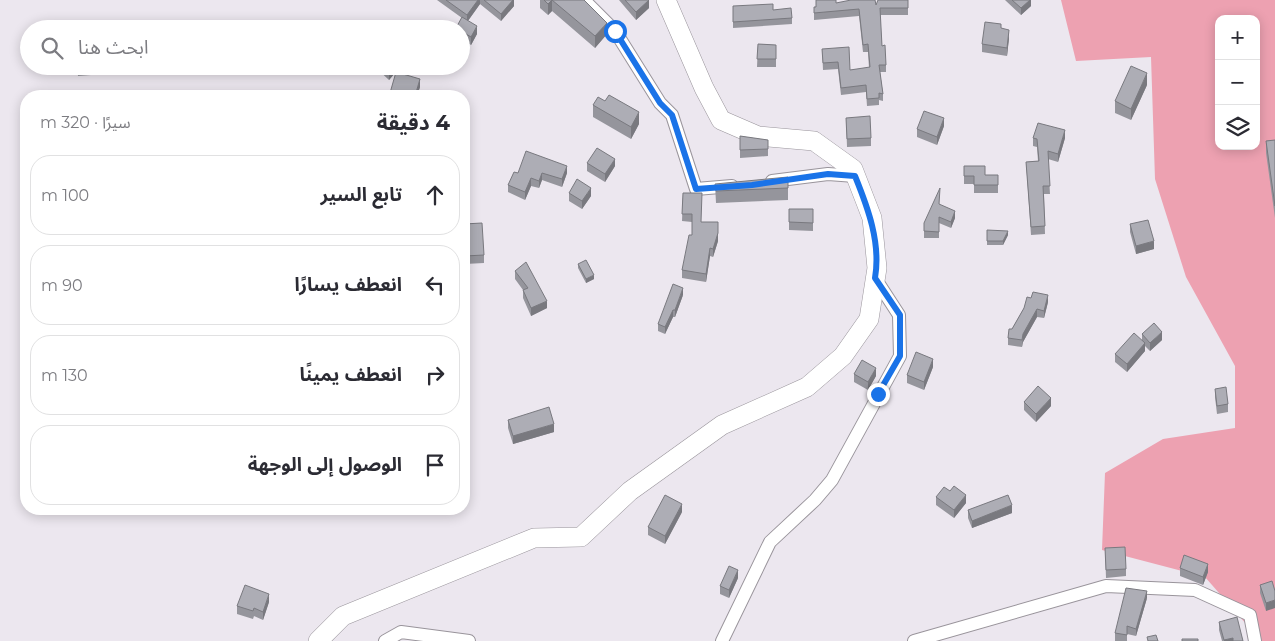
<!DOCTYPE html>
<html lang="ar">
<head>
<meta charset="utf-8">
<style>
	:root { --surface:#fff; --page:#f7f7f7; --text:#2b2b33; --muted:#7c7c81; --line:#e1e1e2 }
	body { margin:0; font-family:Montserrat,"Noto Sans Arabic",sans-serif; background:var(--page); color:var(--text); direction:rtl }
	.controls { position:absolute; right:15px; top:15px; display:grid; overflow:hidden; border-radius:10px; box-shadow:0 2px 12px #0003 }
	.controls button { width:45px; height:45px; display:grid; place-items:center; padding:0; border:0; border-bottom:1px solid var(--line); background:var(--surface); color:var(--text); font:25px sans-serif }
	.stop { position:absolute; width:15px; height:15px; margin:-11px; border:4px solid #1a73e8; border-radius:50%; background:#fff }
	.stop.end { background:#1a73e8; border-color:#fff; box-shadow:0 1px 5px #0008 }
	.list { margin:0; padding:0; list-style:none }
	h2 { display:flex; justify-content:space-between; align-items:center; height:65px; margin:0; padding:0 20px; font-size:21px }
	h2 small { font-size:16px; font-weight:400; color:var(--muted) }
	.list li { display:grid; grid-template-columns:32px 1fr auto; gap:15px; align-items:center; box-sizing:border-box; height:80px; margin:0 10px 10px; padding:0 10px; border:1px solid var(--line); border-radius:20px }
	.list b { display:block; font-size:19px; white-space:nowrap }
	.list em { font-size:16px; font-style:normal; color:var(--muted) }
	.icon { flex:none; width:28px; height:28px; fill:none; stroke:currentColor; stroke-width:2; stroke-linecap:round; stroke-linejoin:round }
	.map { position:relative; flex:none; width:1275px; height:641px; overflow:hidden; direction:ltr }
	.search { position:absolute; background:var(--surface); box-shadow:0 2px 12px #0003; left:20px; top:20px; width:450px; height:55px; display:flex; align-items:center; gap:12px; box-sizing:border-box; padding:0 18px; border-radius:28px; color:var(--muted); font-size:19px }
	.panel { position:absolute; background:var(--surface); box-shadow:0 2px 12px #0003; left:20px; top:90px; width:450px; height:425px; border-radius:20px; direction:rtl }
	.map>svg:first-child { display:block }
	.green { fill:#eda1b1; fill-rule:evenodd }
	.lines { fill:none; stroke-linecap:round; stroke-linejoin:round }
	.street-casing { stroke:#99949b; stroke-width:14 }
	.secondary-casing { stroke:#99949b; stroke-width:20 }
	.street { stroke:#fff; stroke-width:12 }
	.secondary { stroke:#fff; stroke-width:19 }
	.wall { fill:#95959c }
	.shaded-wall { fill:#79797f }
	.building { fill:#adadb5; stroke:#79797f }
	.route { stroke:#1a73e8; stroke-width:6 }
</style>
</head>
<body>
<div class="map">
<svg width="1275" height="641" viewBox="0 0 1275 641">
	<rect width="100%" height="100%" fill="#ece7ef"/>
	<path class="green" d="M1061,0H1275V641H1261L1205,577L1102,550L1105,473L1163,439L1235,428V366L1186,277L1155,179L1151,57L1076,61ZM1219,19H1256V146H1219Z"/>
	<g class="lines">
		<defs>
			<path id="street" d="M584,0L615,31L660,103L672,115L696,189L732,186
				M772,181L828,174L855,176
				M385,641L401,632L469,641
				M722,641L770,542L815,500L832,480L900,356L899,315L875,278
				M914,641L1106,586L1195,590L1250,615L1255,641"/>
			<path id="secondary" d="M318,641L343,616L534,538L581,537L630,491L722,425L807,387L843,356L869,319L877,268L872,218L853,169L814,141L758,136L721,120L704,88L666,0"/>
		</defs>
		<use href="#street" class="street-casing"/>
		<use href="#secondary" class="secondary-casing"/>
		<use href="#street" class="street"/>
		<use href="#secondary" class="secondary"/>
	</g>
	<path class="wall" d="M437,0H514V6L501,21L480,4L468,21L477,34L471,45L461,39V29H456L462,18Z
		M540,0H584L607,34L595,48L552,11L548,15L540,8Z
		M619,0H649V8L636,20Z
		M908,0V15H880L882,46L886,65V72H880L883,94V101L879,100V105L867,106L866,92L841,95L838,69L823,70L822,49L850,70L869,68L868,52H863L859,16L814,20V7L836,3L876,5Z
		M1005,0H1031V6L1021,15Z
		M733,6L773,10L792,18V24L733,28Z
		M1001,29L1009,38L1007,56L982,52V44Z
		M758,44L776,45V67H757Z
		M77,66H91V75L78,76Z
		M374,66H401L389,80Z
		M416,66H442L438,75H434Z
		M1147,85L1131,120L1115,113V101Z
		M420,87L417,96H390V93Z
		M605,101L639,124L631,139L593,117V105Z
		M846,118L871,138V146L847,147Z
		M944,126L937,145L917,137V129Z
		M740,136L768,140V156L740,158Z
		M1033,138H1065L1058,162L1048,159L1050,194H1044L1045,234L1031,235L1026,162L1038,161L1037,147L1033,146Z
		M1275,140V218L1266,153V141Z
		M587,163L615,166L605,182L587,171Z
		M964,166L985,175L998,185V193H974V184H964Z
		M518,173H567L562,187L542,180L539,188L531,186L525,200L508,192V185Z
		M715,184L788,188V200L716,203Z
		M569,193L591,196L582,209L569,201Z
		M683,193L701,222H718V241L713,257L710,256L706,282L682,278V270L692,235V222L682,221Z
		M939,204L955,218L951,228L939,223V238H924V223Z
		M789,209H813V231L789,230Z
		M464,224L484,255V263L465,264L464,247Z
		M1130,224L1154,249L1136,254L1130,232Z
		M987,230L1008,235L1003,245H987Z
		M578,264L594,279L586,283L578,268Z
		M515,271L547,308L531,316L523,298V290L515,279Z
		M683,295L675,317H673L665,334L658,331V324Z
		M1048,302L1044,318L1037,317L1023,342L1022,347L1008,345V338L1012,329L1024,308Z
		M1142,334L1162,340L1150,351L1145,346V351L1127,372L1115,362V354L1142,340Z
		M933,367L924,390L907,383V375Z
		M854,374L876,376L868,390L854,382Z
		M1215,389L1228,404V412L1217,414L1215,397Z
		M1024,402L1051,406L1036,422L1024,410Z
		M508,420L554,432L513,444L508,428Z
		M936,497L966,503L954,518L936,505Z
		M968,510L1012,513L972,528L968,518Z
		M682,512L665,544L648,535V527Z
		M1105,548L1126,569V576L1106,578Z
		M1180,568L1208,572L1203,585L1180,576Z
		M738,578L729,598L720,594V586Z
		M1260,585L1275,591L1266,611L1260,593Z
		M1147,598L1136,636L1127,634V641H1115V633Z
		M269,602L263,620L254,616L253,619L237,614V606Z
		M1219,622L1243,641H1222L1219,630Z"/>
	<path class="shaded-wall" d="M478,0H480V4L467,22V15Z
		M513,0H514V6L501,21V14Z
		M552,0V11L548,15V4Z
		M649,0V8L636,20V12Z
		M1030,0H1031V6L1021,15V8Z
		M607,23V34L595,48V36Z
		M477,26V34L471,45V37Z
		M1009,30V38L1007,56V48Z
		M394,66H401L389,80V72Z
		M438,66H442L438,75Z
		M1147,73V85L1131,120V109Z
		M420,79V87L417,96H415Z
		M639,112V124L631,139V127Z
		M944,118V126L937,145V137Z
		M1065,130V138L1058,162V154Z
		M615,159V166L605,182V174Z
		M567,166V173L562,187V179Z
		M542,173V180L539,188V181Z
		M531,178V186L525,200V192Z
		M591,188V196L582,209V201Z
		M955,211V218L951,228V222Z
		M1008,231V235L1003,245V241Z
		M718,233V241L713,257V249Z
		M1154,241V249L1136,254V246Z
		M710,248V256L706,282V274Z
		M594,275V279L586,283V279Z
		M683,288V295L675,317V310Z
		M1048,295V302L1044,318V311Z
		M547,301V308L531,316V308Z
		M1037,309V317L1023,342L1022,347L1023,334Z
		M673,310V317L665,334V327Z
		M1162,332V340L1150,351V343Z
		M1145,343V351L1127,372V364Z
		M933,359V367L924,390V382Z
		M876,368V376L868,390V382Z
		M1051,398V406L1036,422V414Z
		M554,424V432L513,444V436Z
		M467,448V455L464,457V450Z
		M966,495V503L954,518V510Z
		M682,504V512L665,544V536Z
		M1012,505V513L972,528V521Z
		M1208,564V572L1203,585V577Z
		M738,570V578L729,598V590Z
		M1147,591V598L1136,636V629Z
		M269,594V602L263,620V612Z
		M1275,600V608L1266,611V603Z
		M1233,638V641H1224V640Z"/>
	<path class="building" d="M446,0H478L467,15Z
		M484,0H513L501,14Z
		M544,0H552L548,4Z
		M552,0H584L607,23L595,36Z
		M625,0H649L636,12Z
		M816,0H836V3L851,0H875L876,5L878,0H908V8H880L882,46L885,45L886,65H879L883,94L879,93V98L867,99L866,85L841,88L838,62L823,63L822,49L849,47L850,70L870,67L868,44L863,45L859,9L814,13V7H816Z
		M1012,0H1030L1021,8Z
		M773,4V10L791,8L792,18L733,22V6Z
		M462,17L477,26L471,37L461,31V29H458L456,28Z
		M985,22L1001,24V28L1009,30L1007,48L982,44Z
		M758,44L776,45V59H757Z
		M78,66H91V67L78,68Z
		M383,66H394L389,72Z
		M1131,66L1147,73L1131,109L1115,101Z
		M396,72L420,79L415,96H399L390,93Z
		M609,95L639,112L631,127L593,105L598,97L605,101Z
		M924,111L944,118L937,137L917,129Z
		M870,116L871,138L847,139L846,118Z
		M1038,123L1065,130L1058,154L1048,151L1050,186H1043L1045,226L1031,227L1026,162L1039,161L1037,139L1033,138Z
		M740,136L768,140V149L740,150Z
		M1275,140V206L1266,141Z
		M597,148L615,159L605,174L587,163Z
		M526,151L567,166L562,179L542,173L539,181L531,178L525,192L508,185L514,172L518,173Z
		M964,166H985V175H998V185H974V176H964Z
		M788,177V188L716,191L715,184Z
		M577,179L591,188L582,201L569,193Z
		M940,188L939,204L955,211L951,222L939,217V232L924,231V223Z
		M683,193H702L701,222H718V233L713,249L710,248L706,274L682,270L689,235H692V214H682Z
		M789,209H813V223L789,222Z
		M1148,220L1154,241L1136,246L1130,224Z
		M482,223L484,255L465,256L464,224Z
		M987,230L1008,231L1003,241H987Z
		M586,260L594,275L586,279L578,264Z
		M526,262L547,301L531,308L523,290L528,288L515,271Z
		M673,284L683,288L675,310H673L665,327L658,324Z
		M1033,292L1048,295L1044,311L1037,309L1023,334L1022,340L1008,338L1009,329H1012L1024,308L1027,297L1031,298Z
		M1154,323L1162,332L1150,343L1142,334Z
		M1134,333L1145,343L1127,364L1115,354Z
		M916,352L933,359L924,382L907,375Z
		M862,360L876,368L868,382L854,374Z
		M1038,386L1051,398L1036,414L1024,402Z
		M1226,387L1228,404L1217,406L1215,389Z
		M549,407L554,424L513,436L508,420Z
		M464,439L467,448L464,450Z
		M954,486L966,495L954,510L936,497L944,487L950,491Z
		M665,495L682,504L665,536L648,527Z
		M1008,495L1012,505L972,521L968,510Z
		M1125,547L1126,569L1106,570L1105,548Z
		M1184,555L1208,564L1203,577L1180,568Z
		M729,566L738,570L729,590L720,586Z
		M1272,581L1275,591V600L1266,603L1260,585Z
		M245,585L269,594L263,612L254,608L253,611L237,606Z
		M1126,588L1147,591L1136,629L1127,626V635L1115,633Z
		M1237,617L1243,641H1233V638L1224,640L1219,622Z
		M1156,635L1158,641H1148L1147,637Z
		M1182,639H1198V641H1182Z"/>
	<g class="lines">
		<path class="route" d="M615,31L660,103L672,115L696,189L752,185L828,174L855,176C868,208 881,243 875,278L900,315V356L878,394"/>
	</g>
</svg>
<div class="controls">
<button>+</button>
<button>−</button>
<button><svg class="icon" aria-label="layers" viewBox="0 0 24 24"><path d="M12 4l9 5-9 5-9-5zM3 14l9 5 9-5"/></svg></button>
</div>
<div class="stop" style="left:615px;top:31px"></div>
<div class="stop end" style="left:878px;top:394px"></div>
<div class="search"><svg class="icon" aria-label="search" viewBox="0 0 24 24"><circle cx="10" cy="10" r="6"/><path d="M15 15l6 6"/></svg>ابحث هنا</div>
<section class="panel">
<h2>4 دقيقة<small>سيرًا · 320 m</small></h2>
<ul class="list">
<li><svg class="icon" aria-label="ahead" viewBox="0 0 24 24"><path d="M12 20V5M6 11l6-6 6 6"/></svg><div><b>تابع السير</b></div><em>100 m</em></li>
<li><svg class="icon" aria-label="left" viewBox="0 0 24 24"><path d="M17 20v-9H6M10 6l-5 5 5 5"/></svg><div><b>انعطف يسارًا</b></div><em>90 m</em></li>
<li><svg class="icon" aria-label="right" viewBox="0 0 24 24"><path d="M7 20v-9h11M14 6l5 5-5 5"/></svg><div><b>انعطف يمينًا</b></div><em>130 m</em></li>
<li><svg class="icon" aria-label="arrive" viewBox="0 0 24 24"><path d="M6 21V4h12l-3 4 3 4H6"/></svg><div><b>الوصول إلى الوجهة</b></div></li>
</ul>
</section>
</div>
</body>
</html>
